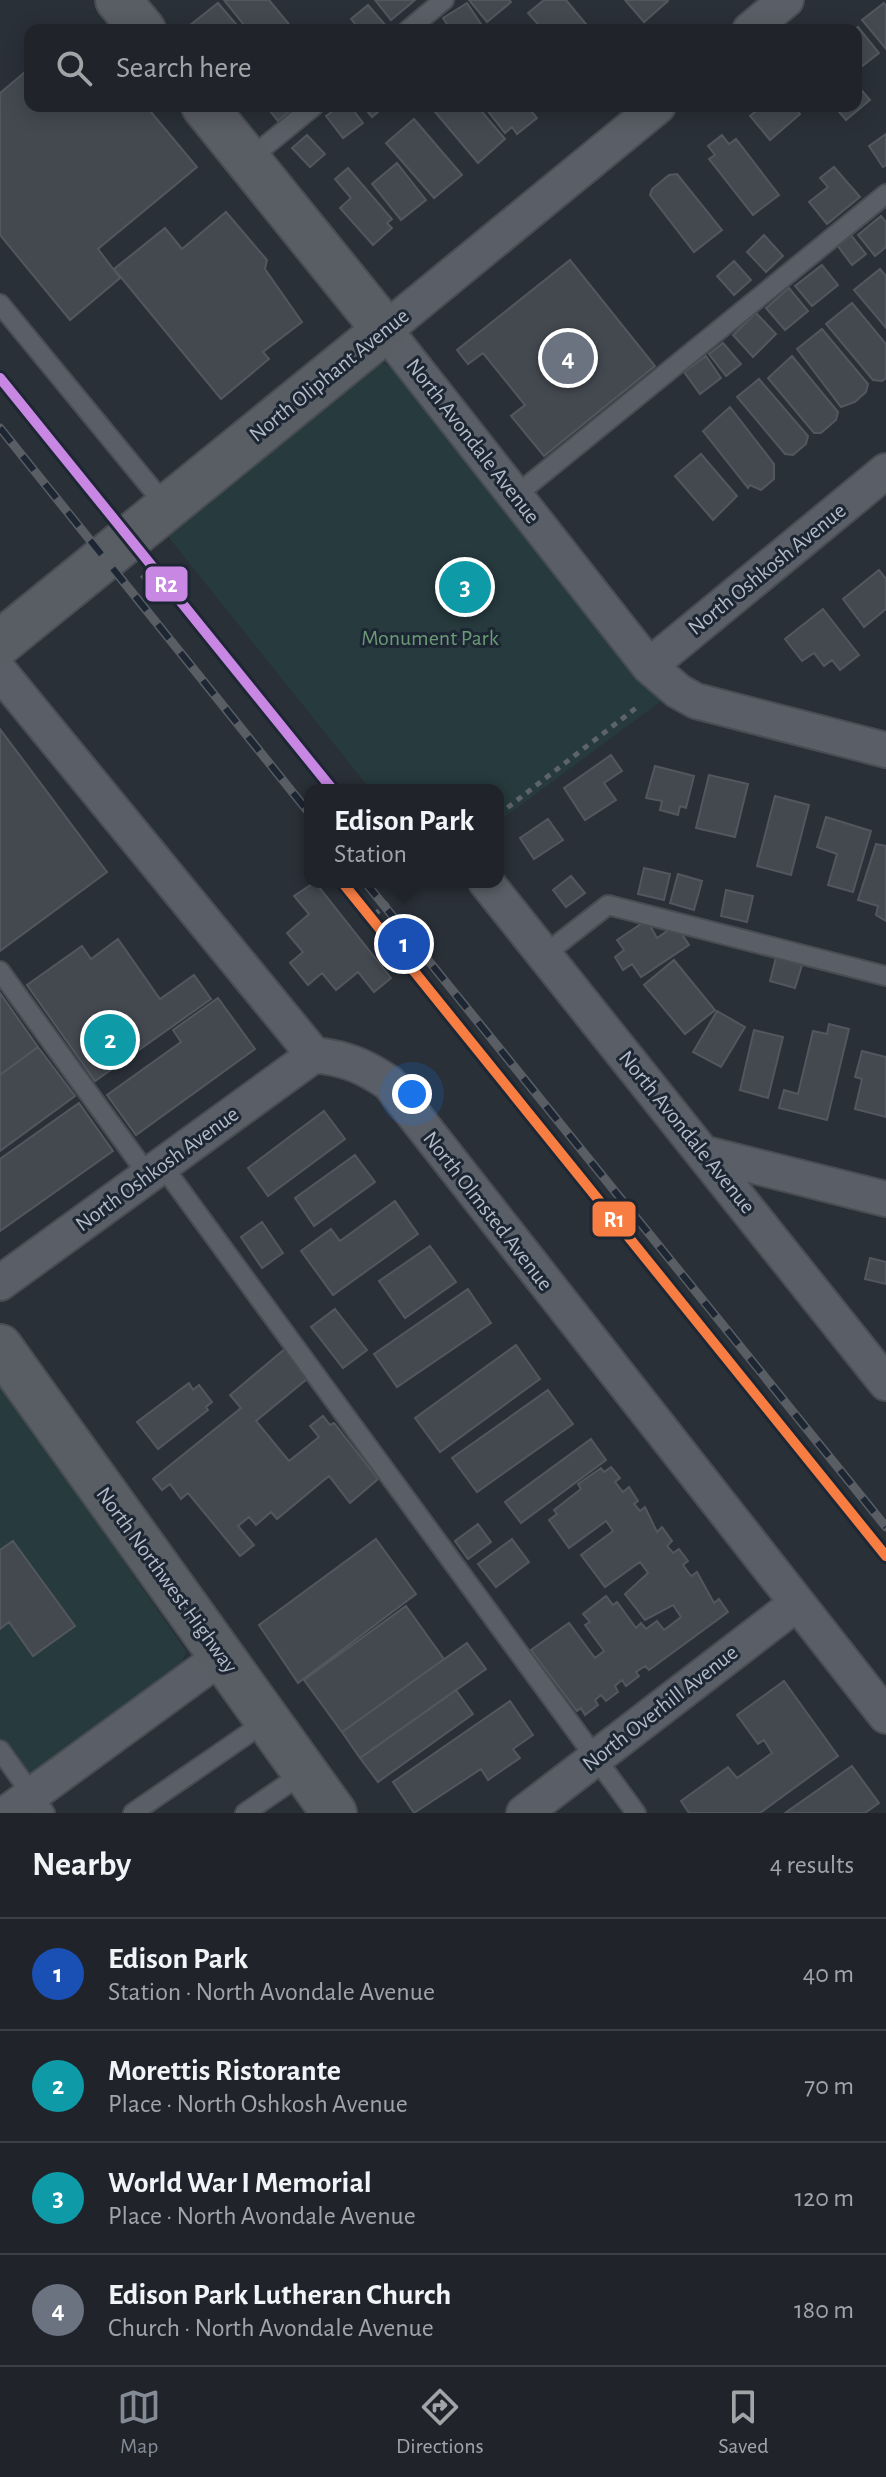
<!DOCTYPE html>
<html lang="en">
<head>
<meta charset="utf-8">
<style>
	:root { --surface:#20242a; --page:#2d3036; --text:#f1f3f6; --muted:#a2a4a8; --line:#3d4147; --accent:#848b96 }
	body { margin:0; font-family:"Alegreya Sans",sans-serif; background:var(--page); color:var(--text) }
	.you { position:absolute; left:412px; top:1094px; width:28px; height:28px; margin:-20px; border:6px solid #fff; border-radius:50%; background:#1a73e8; box-shadow:0 0 0 12px #1a73e833 }
	.badge { display:grid; place-items:center; width:52px; height:52px; border-radius:50%; background:var(--accent); color:#fff; font-size:26px; font-weight:700 }
	.pin { position:absolute; translate:-50% -50%; border:4px solid #fff; box-shadow:0 2px 8px #0006 }
	.popup { position:absolute; left:304px; top:784px; width:200px; height:104px; box-sizing:border-box; display:grid; place-content:center; border-radius:16px; background:var(--surface); filter:drop-shadow(0 2px 6px #0005); font-size:26px; white-space:nowrap; color:var(--muted) }
	.popup b { font-size:30px; color:var(--text) }
	.popup::after { content:''; position:absolute; left:50%; top:100%; margin-left:-16px; border:16px solid transparent; border-top-color:var(--surface) }
	.list { margin:0; padding:0; list-style:none }
	h2 { display:flex; justify-content:space-between; align-items:center; height:104px; margin:0; padding:0 32px; font-size:34px }
	h2 small { font-size:26px; font-weight:400; color:var(--muted) }
	.list li { display:grid; grid-template-columns:52px 1fr auto; gap:24px; align-items:center; box-sizing:border-box; height:112px; padding:0 32px; border-top:2px solid var(--line) }
	.list b { display:block; font-size:30px; white-space:nowrap }
	.list p { margin:0; font-size:26px; white-space:nowrap; color:var(--muted) }
	.list em { font-size:26px; font-style:normal; color:var(--muted) }
	.icon { flex:none; width:44px; height:44px; fill:none; stroke:currentColor; stroke-width:2; stroke-linecap:round; stroke-linejoin:round }
	.map { position:relative; flex:none; width:886px; height:1813px; overflow:hidden }
	.search { position:absolute; background:var(--surface); box-shadow:0 4px 20px #0003; left:24px; right:24px; top:24px; height:88px; display:flex; align-items:center; gap:20px; box-sizing:border-box; padding:0 28px; border-radius:16px; color:var(--muted); font-size:30px }
	.sheet { height:552px; background:var(--surface) }
	nav { display:flex; justify-content:space-around; align-items:center; box-sizing:border-box; height:112px; border-top:2px solid var(--line); background:var(--surface); font-size:22px; color:var(--muted) }
	nav a { display:grid; justify-items:center; gap:4px }
	nav .on { color:var(--accent) }
	.map>svg:first-child { display:block }
	.green { fill:#273a3e }
	.building { fill:#444950; stroke:#52575f; stroke-width:2 }
	.lines { fill:none; stroke-linecap:round; stroke-linejoin:round }
	.lane-casing { stroke:#484c53; stroke-width:22 }
	.street-casing { stroke:#484c53; stroke-width:38 }
	.secondary-casing { stroke:#484c53; stroke-width:48 }
	.path { stroke:#5d636a; stroke-width:5; stroke-dasharray:6 6; stroke-linecap:butt }
	.lane { stroke:#5a5e66; stroke-width:18 }
	.street { stroke:#5a5e66; stroke-width:34 }
	.secondary { stroke:#595d64; stroke-width:44 }
	.rail-casing { stroke:#595d64; stroke-width:9 }
	.rail { stroke:#1d2633; stroke-width:6; stroke-dasharray:18; stroke-linecap:butt }
	.rail-1-casing { stroke:#1d2633; stroke-width:16 }
	.rail-2-casing { stroke:#1d2633; stroke-width:16 }
	.rail-1 { stroke:#f77d43; stroke-width:10 }
	.rail-2 { stroke:#c787e3; stroke-width:10 }
	.labels { text-anchor:middle; dominant-baseline:central; stroke-width:6; stroke-linejoin:round; paint-order:stroke }
	.street-label { font-size:22px; fill:#b4bcc9; stroke:#1d2633 }
	.park-label { font-size:22px; fill:#6b9a76; stroke:#1d2633 }
	.line-badge { stroke:#1d2633; stroke-width:3 }
	.badge-label { font-size:22px; text-anchor:middle; font-weight:bold; fill:#fff }
</style>
</head>
<body>
<div class="map">
<svg width="886" height="1813" viewBox="0 0 886 1813">
	<rect width="100%" height="100%" fill="#2a3038"/>
	<path class="green" d="M381,363L392,367L661,701L498,822V790H371L162,529L369,366Z
		M0,1384L186,1651L180,1670L27,1779L0,1740Z"/>
	<path class="building" d="M224,0H269L293,29L248,30Z
		M375,0H415L391,20Z
		M469,0H509L511,2L487,22Z
		M544,0H566L591,30H543L528,13Z
		M625,0H667L668,1L644,22Z
		M218,3L241,30H192L189,26Z
		M467,3L481,24L473,30H451L443,18Z
		M884,3L886,6V49L862,20Z
		M368,5L387,27L384,30H360L351,19Z
		M858,27L879,53L856,71L855,30Z
		M30,68V106H146L197,167L98,249L120,278L70,320L0,235V93Z
		M856,84L870,100L846,120L834,106H856Z
		M266,106H295L278,121Z
		M340,106H350L363,123L343,138L326,116Z
		M363,106H385L372,117Z
		M430,106H477L505,139L478,163Z
		M484,106H535L531,111L537,118L517,134L512,127L505,133Z
		M762,106H794L800,114L770,140L750,116Z
		M414,119L462,175L434,198L386,143Z
		M886,134V165L883,167L869,146Z
		M307,135L325,154L310,167L292,148Z
		M722,135L729,144L736,139L779,195L753,215L709,159L715,155L708,146Z
		M397,163L426,200L401,220L372,184Z
		M834,167L860,197L827,224L809,202L828,187L820,178Z
		M348,168L392,219L387,223L392,228L373,245L340,208L351,198L335,179Z
		M677,174L722,230L694,252L650,195L652,189L669,175Z
		M226,212L267,260L265,269L302,322L263,352L269,359L221,399L114,269L165,228L182,249Z
		M881,216L886,222V247L875,256L858,235Z
		M764,235L783,256L766,272L747,252Z
		M851,235L866,254L852,265L837,245Z
		M570,260L655,366L544,456L511,416L525,405L483,353L468,364L457,350Z
		M734,261L751,280L734,295L717,276Z
		M822,265L838,285L812,306L795,286Z
		M880,269L886,276V328L854,290Z
		M789,288L808,311L785,330L766,308Z
		M852,303L886,344V378L882,381L873,380L826,324Z
		M756,313L776,334L753,357L733,335Z
		M822,329L868,384L866,392L855,402L841,407L797,349Z
		M723,343L741,364L726,376L709,354Z
		M706,356L721,378L700,394L684,372Z
		M792,356L838,412L836,420L821,433H814L768,378Z
		M759,379L808,436L806,444L793,455L785,454L737,397Z
		M730,407L774,464V479L761,490L750,485L748,488L703,431Z
		M701,454L737,496L713,520L675,476Z
		M879,570L886,579V609L864,627L843,599Z
		M823,609L859,655L840,670L832,660L824,666L814,653L802,661L785,639Z
		M0,729L107,872L0,951Z
		M611,755L622,771L604,783L616,800L585,820L564,788Z
		M655,766L694,776L686,808L680,806L678,815L660,810L662,801L646,798Z
		M709,775L748,784L735,837L696,828Z
		M775,796L809,805L791,875L757,866Z
		M826,817L871,831L853,892L828,885L837,854L817,847Z
		M548,819L563,840L534,859L520,838Z
		M876,844L886,846V921L876,915L878,906L858,900Z
		M644,868L670,874L664,900L638,894Z
		M678,874L702,881L694,910L670,903Z
		M571,876L585,893L566,907L553,890Z
		M315,882L391,978L374,992L358,972L336,990L322,973L308,985L290,963L303,952L287,933L309,914L294,896Z
		M726,890L753,896L747,922L721,916Z
		M647,920L657,938L676,925L689,945L641,977L632,964L623,970L615,957L624,950L617,940Z
		M118,939L160,999L194,975L211,999L95,1081L27,985L82,946L91,959Z
		M776,957L802,965L795,988L770,981Z
		M674,960L715,1010L685,1034L644,985Z
		M0,993L38,1047L0,1075Z
		M218,998L255,1049L136,1135L107,1095L181,1042L173,1030Z
		M717,1011L745,1027L721,1067L693,1052Z
		M829,1024L849,1029L827,1120L779,1108L784,1090L798,1094L813,1031L827,1034Z
		M754,1030L783,1037L768,1098L740,1090Z
		M38,1047L75,1096L0,1151V1075Z
		M862,1051L886,1057V1117L855,1109L862,1079L855,1077Z
		M79,1103L113,1151L0,1231V1159Z
		M324,1111L345,1139L268,1196L248,1168Z
		M355,1155L375,1182L314,1226L295,1198Z
		M395,1201L418,1234L333,1295L301,1251L331,1229L340,1241Z
		M262,1222L283,1253L262,1268L241,1237Z
		M430,1246L456,1282L405,1318L379,1281Z
		M870,1258L886,1262V1284L865,1279Z
		M468,1289L491,1323L397,1387L374,1354Z
		M335,1309L367,1350L343,1368L311,1327Z
		M516,1345L540,1379L440,1452L415,1418Z
		M286,1348L307,1379L256,1421L289,1461L319,1437L310,1426L323,1416L330,1425L334,1423L378,1479L350,1503L329,1476L277,1519L271,1512L256,1525L249,1517L238,1526L254,1545L240,1556L188,1493L181,1499L170,1484L162,1490L153,1479L241,1408L230,1395Z
		M189,1383L193,1390L199,1385L212,1402L206,1407L208,1410L158,1449L137,1422Z
		M548,1390L573,1424L477,1492L452,1458Z
		M591,1439L606,1460L521,1523L505,1502Z
		M611,1467L620,1478L615,1482L623,1492L629,1487L638,1501L634,1504L640,1511L645,1507L657,1532L662,1527L672,1541L667,1546L673,1553L679,1549L688,1561L683,1565L691,1576L697,1572L714,1603L719,1599L728,1612L649,1670L645,1666L636,1672L639,1676L626,1686L622,1680L615,1686L618,1692L606,1701L601,1695L595,1700L598,1705L585,1715L581,1708L577,1711L531,1650L569,1623L595,1658L604,1651L585,1625L590,1622L583,1614L606,1596L613,1605L617,1602L636,1628L641,1623L646,1629L657,1621L664,1630L681,1617L673,1605L645,1620L625,1594L648,1573L640,1562L605,1587L581,1555L613,1531L606,1521L569,1548L549,1520L557,1514L554,1510L581,1489L578,1484L601,1468L604,1472Z
		M478,1524L491,1542L468,1559L455,1541Z
		M376,1539L416,1594L298,1683L259,1625Z
		M512,1539L529,1562L496,1587L478,1564Z
		M13,1541L75,1626L33,1656L9,1622L0,1629V1550Z
		M406,1606L444,1659L342,1732L304,1680Z
		M467,1643L486,1669L360,1758L342,1732Z
		M784,1681L838,1756L760,1813H689L681,1801L728,1767L737,1778L772,1753L764,1740L758,1744L737,1715Z
		M456,1690L473,1714L378,1782L360,1758Z
		M510,1701L533,1735L513,1749L520,1758L488,1780L481,1769L414,1813L393,1782Z
		M852,1766L879,1803L865,1813H785Z"/>
	<g class="lines">
		<defs>
			<path id="lane" d="M408,30L444,0
				M248,160L314,106
				M0,304L166,506
				M515,496L886,194
				M544,955L608,905L886,976
				M0,971L148,1175
				M162,1165L636,1813
				M0,1750L45,1813
				M133,1813L268,1720
				M245,1813L305,1772"/>
			<path id="street" d="M750,30L786,0
				M658,106L385,330L649,666L678,691L696,701L886,750
				M649,666L886,471
				M0,672L314,1055C345,1058 364,1066 389,1083L886,1716
				M486,882L886,1383
				M706,1154L886,1199
				M0,1283L314,1055
				M7,1813L222,1656
				M524,1813L796,1604"/>
			<path id="secondary" d="M118,0L143,30
				M0,643L385,330L204,106
				M0,1347L334,1813"/>
		</defs>
		<use href="#lane" class="lane-casing"/>
		<use href="#street" class="street-casing"/>
		<use href="#secondary" class="secondary-casing"/>
		<path class="path" d="M142,575L157,594
			M498,815L636,708
			M365,922L390,902"/>
		<use href="#lane" class="lane"/>
		<use href="#street" class="street"/>
		<use href="#secondary" class="secondary"/>
		<defs>
			<path id="rail" d="M0,428L310,814
				M365,882L886,1527"/>
		</defs>
		<use href="#rail" class="rail-casing"/>
		<use href="#rail" class="rail"/>
		<defs>
			<path id="rail-1" d="M342,882L886,1556"/>
			<path id="rail-2" d="M0,378L333,790"/>
		</defs>
		<use href="#rail-1" class="rail-1-casing"/>
		<use href="#rail-2" class="rail-2-casing"/>
		<use href="#rail-1" class="rail-1"/>
		<use href="#rail-2" class="rail-2"/>
	</g>
	<g class="labels">
		<g class="street-label">
			<text transform="translate(329 375) rotate(-39)">North Oliphant Avenue</text>
			<text transform="translate(473 441) rotate(52)">North Avondale Avenue</text>
			<text transform="translate(767 569) rotate(-39)">North Oshkosh Avenue</text>
			<text transform="translate(687 1132) rotate(51)">North Avondale Avenue</text>
			<text transform="translate(157 1169) rotate(-36)">North Oshkosh Avenue</text>
			<text transform="translate(488 1211) rotate(52)">North Olmsted Avenue</text>
			<text transform="translate(167 1580) rotate(54)">North Northwest Highway</text>
			<text transform="translate(660 1708) rotate(-38)">North Overhill Avenue</text>
		</g>
		<g class="park-label">
			<text x="430" y="638">Monument Park</text>
		</g>
	</g>
	<g class="line-badge">
		<rect x="144" y="565" width="45" height="38" rx="8" fill="#c787e3"/>
		<rect x="591" y="1200" width="46" height="38" rx="8" fill="#f77d43"/>
	</g>
	<g class="badge-label">
		<text x="166" y="592">R2</text>
		<text x="614" y="1227">R1</text>
	</g>
</svg>
<div class="you"></div>
<div class="pin badge" style="left:404px;top:944px;background:#1a4fb4">1</div>
<div class="popup"><b>Edison Park</b>Station</div>
<div class="pin badge" style="left:110px;top:1040px;background:#0f9aa8">2</div>
<div class="pin badge" style="left:465px;top:587px;background:#0f9aa8">3</div>
<div class="pin badge" style="left:568px;top:358px;background:#6b7280">4</div>
<div class="search"><svg class="icon" aria-label="search" viewBox="0 0 24 24"><circle cx="10" cy="10" r="6"/><path d="M15 15l6 6"/></svg>Search here</div>
</div>
<section class="sheet">
<h2>Nearby<small>4 results</small></h2>
<ul class="list">
<li><span class="badge" style="background:#1a4fb4">1</span><div><b>Edison Park</b><p>Station · North Avondale Avenue</p></div><em>40 m</em></li>
<li><span class="badge" style="background:#0f9aa8">2</span><div><b>Morettis Ristorante</b><p>Place · North Oshkosh Avenue</p></div><em>70 m</em></li>
<li><span class="badge" style="background:#0f9aa8">3</span><div><b>World War I Memorial</b><p>Place · North Avondale Avenue</p></div><em>120 m</em></li>
<li><span class="badge" style="background:#6b7280">4</span><div><b>Edison Park Lutheran Church</b><p>Church · North Avondale Avenue</p></div><em>180 m</em></li>
</ul>
</section>
<nav>
<a class="on"><svg class="icon" aria-label="map" viewBox="0 0 24 24"><path d="M3 6l6-2 6 2 6-2v14l-6 2-6-2-6 2zM9 4v14M15 6v14"/></svg>Map</a>
<a><svg class="icon" aria-label="directions" viewBox="0 0 24 24"><path d="M12 3l9 9-9 9-9-9zM9 14v-3h6M13 9l2 2-2 2"/></svg>Directions</a>
<a><svg class="icon" aria-label="saved" viewBox="0 0 24 24"><path d="M7 4h10v16l-5-4-5 4z"/></svg>Saved</a>
</nav>
</body>
</html>
